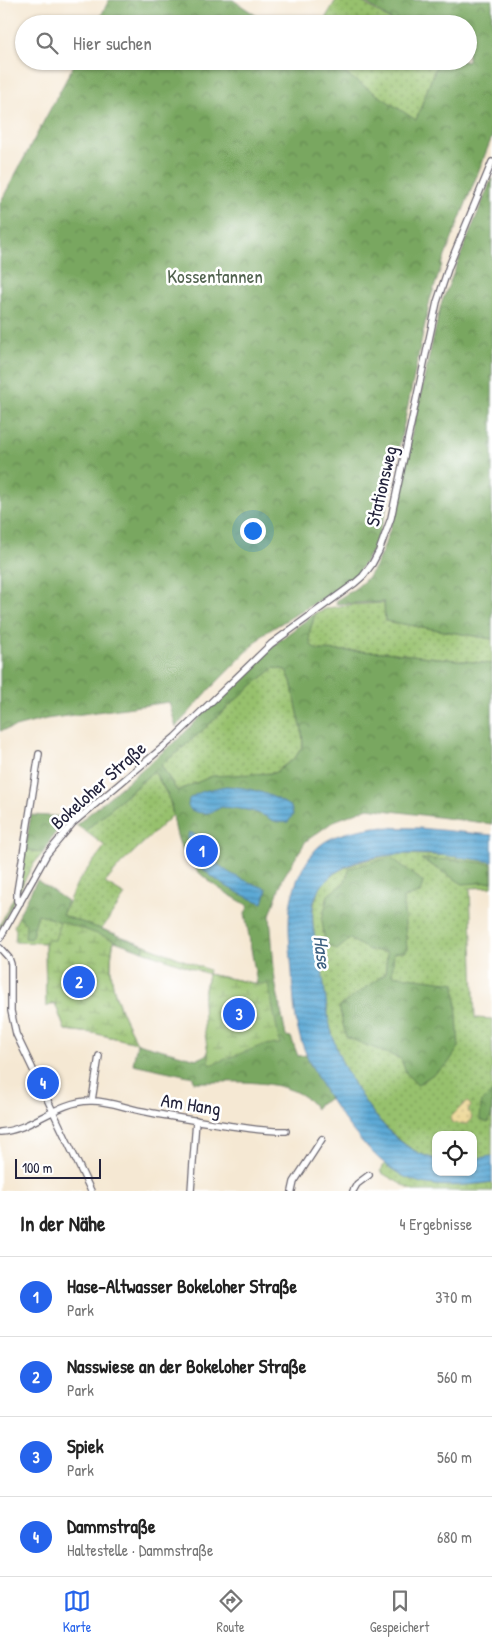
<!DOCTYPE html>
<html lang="de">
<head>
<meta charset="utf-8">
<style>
	:root { --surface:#fff; --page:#f6f6f6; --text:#222; --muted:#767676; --line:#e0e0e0; --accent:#2563eb }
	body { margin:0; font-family:"Patrick Hand",sans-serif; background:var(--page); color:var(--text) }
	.controls { position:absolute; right:15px; bottom:15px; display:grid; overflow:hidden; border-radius:10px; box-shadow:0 1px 4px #0004 }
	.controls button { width:45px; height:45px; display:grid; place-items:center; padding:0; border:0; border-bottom:1px solid var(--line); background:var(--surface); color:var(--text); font:25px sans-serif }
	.scale { position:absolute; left:15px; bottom:12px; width:86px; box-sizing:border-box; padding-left:5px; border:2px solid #22223b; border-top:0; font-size:14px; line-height:18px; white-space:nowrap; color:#22223b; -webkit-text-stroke:4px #fff; paint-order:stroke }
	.you { position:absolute; left:252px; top:530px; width:18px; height:18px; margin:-12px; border:4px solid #fff; border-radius:50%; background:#1a73e8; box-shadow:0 0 0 8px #1a73e833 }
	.badge { display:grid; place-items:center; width:32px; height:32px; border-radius:50%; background:var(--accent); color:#fff; font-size:16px; font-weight:700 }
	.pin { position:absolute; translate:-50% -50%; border:2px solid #fff; box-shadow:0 1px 5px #0006 }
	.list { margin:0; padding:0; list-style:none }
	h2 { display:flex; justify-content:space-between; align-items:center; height:65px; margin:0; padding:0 20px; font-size:21px }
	h2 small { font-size:16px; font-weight:400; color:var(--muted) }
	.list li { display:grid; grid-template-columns:32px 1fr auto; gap:15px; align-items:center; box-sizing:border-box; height:80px; padding:0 20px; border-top:1px solid var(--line) }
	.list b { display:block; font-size:19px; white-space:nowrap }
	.list p { margin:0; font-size:16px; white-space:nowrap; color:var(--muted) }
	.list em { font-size:16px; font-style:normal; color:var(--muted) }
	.icon { flex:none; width:28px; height:28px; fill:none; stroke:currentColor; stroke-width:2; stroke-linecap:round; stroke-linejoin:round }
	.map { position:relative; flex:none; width:492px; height:1191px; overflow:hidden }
	.search { position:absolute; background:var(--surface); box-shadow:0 1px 4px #0004; left:15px; right:15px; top:15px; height:55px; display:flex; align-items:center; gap:12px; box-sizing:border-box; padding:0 18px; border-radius:28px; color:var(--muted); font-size:19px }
	.sheet { height:385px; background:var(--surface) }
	nav { display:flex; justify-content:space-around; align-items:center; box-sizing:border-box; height:70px; border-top:1px solid var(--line); background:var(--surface); font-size:14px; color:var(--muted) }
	nav a { display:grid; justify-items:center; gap:2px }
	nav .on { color:var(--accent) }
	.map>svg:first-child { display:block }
	.grass { fill:url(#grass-dots); stroke:#5c7254 }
	.forest { fill:url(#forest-crowns); stroke:#4e644e; fill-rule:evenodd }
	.wetland { fill:url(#wetland-marsh); stroke:#5c7254 }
	.sand { fill:url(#sand-dots); stroke:#887e6c }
	.water { fill:url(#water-rules); stroke:#3f6688 }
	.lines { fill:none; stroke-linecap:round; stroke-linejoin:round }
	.street-casing { stroke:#6c6770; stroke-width:8 }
	.street { stroke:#fff; stroke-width:5.5 }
	.labels { text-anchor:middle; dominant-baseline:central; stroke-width:5; stroke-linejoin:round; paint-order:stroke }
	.park-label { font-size:19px; fill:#51624f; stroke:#fff }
	.street-label { font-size:19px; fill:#22223b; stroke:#fff }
	.water-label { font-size:20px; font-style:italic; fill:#3c5f80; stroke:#fff }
</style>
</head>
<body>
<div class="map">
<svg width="492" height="1191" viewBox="0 0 492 1191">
	<defs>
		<pattern id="grass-dots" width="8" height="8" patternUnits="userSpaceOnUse" patternTransform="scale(1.25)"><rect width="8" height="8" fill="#97c16d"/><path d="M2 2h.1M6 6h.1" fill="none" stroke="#7b9c5b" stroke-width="1.8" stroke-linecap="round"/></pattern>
		<pattern id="forest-crowns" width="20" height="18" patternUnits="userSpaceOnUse" patternTransform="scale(1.25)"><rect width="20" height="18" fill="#79a760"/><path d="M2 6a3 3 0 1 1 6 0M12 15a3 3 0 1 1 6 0" fill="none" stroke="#638850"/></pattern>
		<pattern id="wetland-marsh" width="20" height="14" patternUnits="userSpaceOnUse" patternTransform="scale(1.25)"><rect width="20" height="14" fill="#97c16d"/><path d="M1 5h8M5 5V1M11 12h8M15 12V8" fill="none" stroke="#7b9c5b"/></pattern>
		<pattern id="sand-dots" width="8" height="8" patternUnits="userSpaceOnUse" patternTransform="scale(1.25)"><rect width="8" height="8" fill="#eeda9e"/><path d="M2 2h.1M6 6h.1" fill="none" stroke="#ccbb89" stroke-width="1.8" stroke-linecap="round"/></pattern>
		<pattern id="water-rules" width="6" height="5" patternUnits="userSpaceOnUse" patternTransform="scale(1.25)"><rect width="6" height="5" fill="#5ca9d5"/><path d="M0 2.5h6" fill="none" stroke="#4c89ae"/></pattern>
	</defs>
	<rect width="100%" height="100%" fill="#fff"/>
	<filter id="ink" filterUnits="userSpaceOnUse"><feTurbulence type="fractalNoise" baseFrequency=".02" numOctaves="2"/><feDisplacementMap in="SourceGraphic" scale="10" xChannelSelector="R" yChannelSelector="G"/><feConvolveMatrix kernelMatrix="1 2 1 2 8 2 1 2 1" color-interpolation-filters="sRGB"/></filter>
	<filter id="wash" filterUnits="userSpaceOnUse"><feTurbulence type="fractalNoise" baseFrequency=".0096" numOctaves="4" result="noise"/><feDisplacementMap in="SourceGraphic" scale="20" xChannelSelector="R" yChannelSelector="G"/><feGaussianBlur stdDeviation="1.12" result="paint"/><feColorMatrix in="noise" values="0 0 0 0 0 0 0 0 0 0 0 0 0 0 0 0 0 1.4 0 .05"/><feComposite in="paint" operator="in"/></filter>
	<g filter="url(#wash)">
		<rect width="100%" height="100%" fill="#f5e8d3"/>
		<path class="grass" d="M336,0H359L396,24H322Z
			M326,61H438L416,121L410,143L371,91Z
			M384,603L385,621L492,639V664L385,652L317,650L311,645C307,630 312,628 315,613C337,603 361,605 384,603Z
			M274,668L286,670L291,681L302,731L303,745L295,758L274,773L244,775L177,791L161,765C201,735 234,698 274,668Z
			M154,771L169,798L173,815L121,864L105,883L125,895L102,929L116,934C103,977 118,1006 137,1043L93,1033L65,1030L55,1003L46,1007L45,943L15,942L16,930L14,926L26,902L62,915L77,883L105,846L85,831Z
			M25,849L43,853L32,866L0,928V925L16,892Z
			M396,854L461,856L492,862V887L470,888L475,1018L492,1019V1156L473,1159V1135H436V1159C392,1151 347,1083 334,1043C327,1019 325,993 321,968C317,942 306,916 319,890C332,865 371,859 396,854Z
			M145,945L209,970L208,974L143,951Z
			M385,1163L403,1176L417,1181L480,1184L492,1182V1191H413L380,1172Z"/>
		<path class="forest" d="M109,0H233L269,24H97Z
			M362,0H492V137L444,259L430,300L385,515L374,548L357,574L331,593L265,633L209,690L176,727L169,702L46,719L0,731V203L76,61H326L416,120L438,61H468V24H397Z
			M492,178V639L385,621L384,602L336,604L337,600C343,596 350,592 357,587C375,574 383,550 390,529L441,304Z
			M315,613C312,628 307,630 311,645L317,650L385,652L492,664V824L368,808L334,821L306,841L283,878L270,915L275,981L286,1036L291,1037L298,1056L306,1055L311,1066L329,1098L324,1102L318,1104L316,1109C294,1075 229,1083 194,1082L193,1077L133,1064L137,1043L197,1059L208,1054L203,1000L208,974L257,984L245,913L249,906C222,891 194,876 181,847C174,832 174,814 169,798C165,789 159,780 154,771L85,831L76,825L178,739L271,647ZM274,668L286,670L291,681L302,731L303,745L295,758L274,773L212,776L177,791L161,765C201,735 234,698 274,668Z
			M31,815L70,817L52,837L43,853L25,849Z
			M391,857L423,882L420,893L403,898L407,951L394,953L392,975L455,983L459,1047L447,1065L417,1085L406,1073L401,1059L346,1037L339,1007L385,974L387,952L369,950L350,939L337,950L325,943L322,920L328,895L344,883L350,868Z
			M421,859L460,860L492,864V882L463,884Z
			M37,880L67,901L62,915L145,945L143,951L38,914L31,939L25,938L26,924L18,916Z
			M492,1092V1114L488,1123L480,1120L481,1103Z"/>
		<path class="wetland" d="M60,921L114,940C104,981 119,1008 137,1043L93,1033L65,1030L55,1003L46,1007L45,940H55Z
			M208,974L257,984H268L280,1044L263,1045L210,1065L204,1028L203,1000Z"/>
		<path class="sand" d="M468,1102L471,1106L468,1111L472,1117L468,1124L452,1123L450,1118L465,1103Z"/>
		<path class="water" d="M226,786C252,788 269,793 291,807L293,815L288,822C273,824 271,818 258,813C246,809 233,808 221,807C211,814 203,815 191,810L188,806L189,799C200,790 213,789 226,786Z
			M375,827L419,828L492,835V862C444,854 353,841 320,888C305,910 316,942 321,965C326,991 326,1018 335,1044C348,1084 391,1151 436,1159V1172H473V1159L492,1156V1182C464,1186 429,1190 403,1176C359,1153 303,1069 296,1020C293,1001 293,980 291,960C288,925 286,900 303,868C307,862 311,855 316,849C332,833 354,831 375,827Z
			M189,832C205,837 206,852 218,864C231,877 250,882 267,889L263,903C238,895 179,866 189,832Z"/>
	</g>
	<g filter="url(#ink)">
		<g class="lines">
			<defs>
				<path id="street" d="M20,903L17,901V892L39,754
					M0,938L47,854L73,823L175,737L271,644L355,583L363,576L372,564L379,551L391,518L437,302L449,266L492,162
					M0,948L9,958L11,964V1011L16,1034L91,1191
					M92,1100L99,1056
					M0,1132C32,1130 57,1101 90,1101C107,1100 125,1108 142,1111C170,1117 198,1121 226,1125C246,1128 266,1132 286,1131
					M191,1191L196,1120
					M292,1191L294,1182L322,1139
					M353,1191L357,1184L369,1175"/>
			</defs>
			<use href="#street" class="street-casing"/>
			<use href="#street" class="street"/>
		</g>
	</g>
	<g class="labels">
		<g class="park-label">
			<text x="215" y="276">Kossentannen</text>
		</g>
		<g class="street-label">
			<text transform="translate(381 486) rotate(-77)">Stationsweg</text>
			<text transform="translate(98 785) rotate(-42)">Bokeloher Straße</text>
			<text transform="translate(191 1104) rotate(9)">Am Hang</text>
		</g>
		<g class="water-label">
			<text transform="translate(323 952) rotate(83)">Hase</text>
		</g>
	</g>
</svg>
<div class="controls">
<button><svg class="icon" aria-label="locate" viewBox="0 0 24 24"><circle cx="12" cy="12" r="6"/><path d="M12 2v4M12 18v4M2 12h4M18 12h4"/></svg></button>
</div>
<div class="scale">100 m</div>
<div class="you"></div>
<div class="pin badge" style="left:202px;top:851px">1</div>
<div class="pin badge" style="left:79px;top:982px">2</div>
<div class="pin badge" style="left:239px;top:1014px">3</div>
<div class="pin badge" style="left:43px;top:1083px">4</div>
<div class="search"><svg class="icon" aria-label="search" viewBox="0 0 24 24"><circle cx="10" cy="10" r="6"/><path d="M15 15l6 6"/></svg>Hier suchen</div>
</div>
<section class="sheet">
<h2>In der Nähe<small>4 Ergebnisse</small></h2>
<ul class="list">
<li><span class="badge">1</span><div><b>Hase-Altwasser Bokeloher Straße</b><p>Park</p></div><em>370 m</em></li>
<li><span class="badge">2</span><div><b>Nasswiese an der Bokeloher Straße</b><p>Park</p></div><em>560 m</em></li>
<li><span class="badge">3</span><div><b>Spiek</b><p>Park</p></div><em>560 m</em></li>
<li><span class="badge">4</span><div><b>Dammstraße</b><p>Haltestelle · Dammstraße</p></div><em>680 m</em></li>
</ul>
</section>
<nav>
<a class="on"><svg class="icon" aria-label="map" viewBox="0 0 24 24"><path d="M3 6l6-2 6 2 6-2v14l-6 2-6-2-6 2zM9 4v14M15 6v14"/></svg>Karte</a>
<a><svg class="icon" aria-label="directions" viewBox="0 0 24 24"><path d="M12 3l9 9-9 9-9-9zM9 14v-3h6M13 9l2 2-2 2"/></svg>Route</a>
<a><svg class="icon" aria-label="saved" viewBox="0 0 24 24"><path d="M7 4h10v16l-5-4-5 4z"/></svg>Gespeichert</a>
</nav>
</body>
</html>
